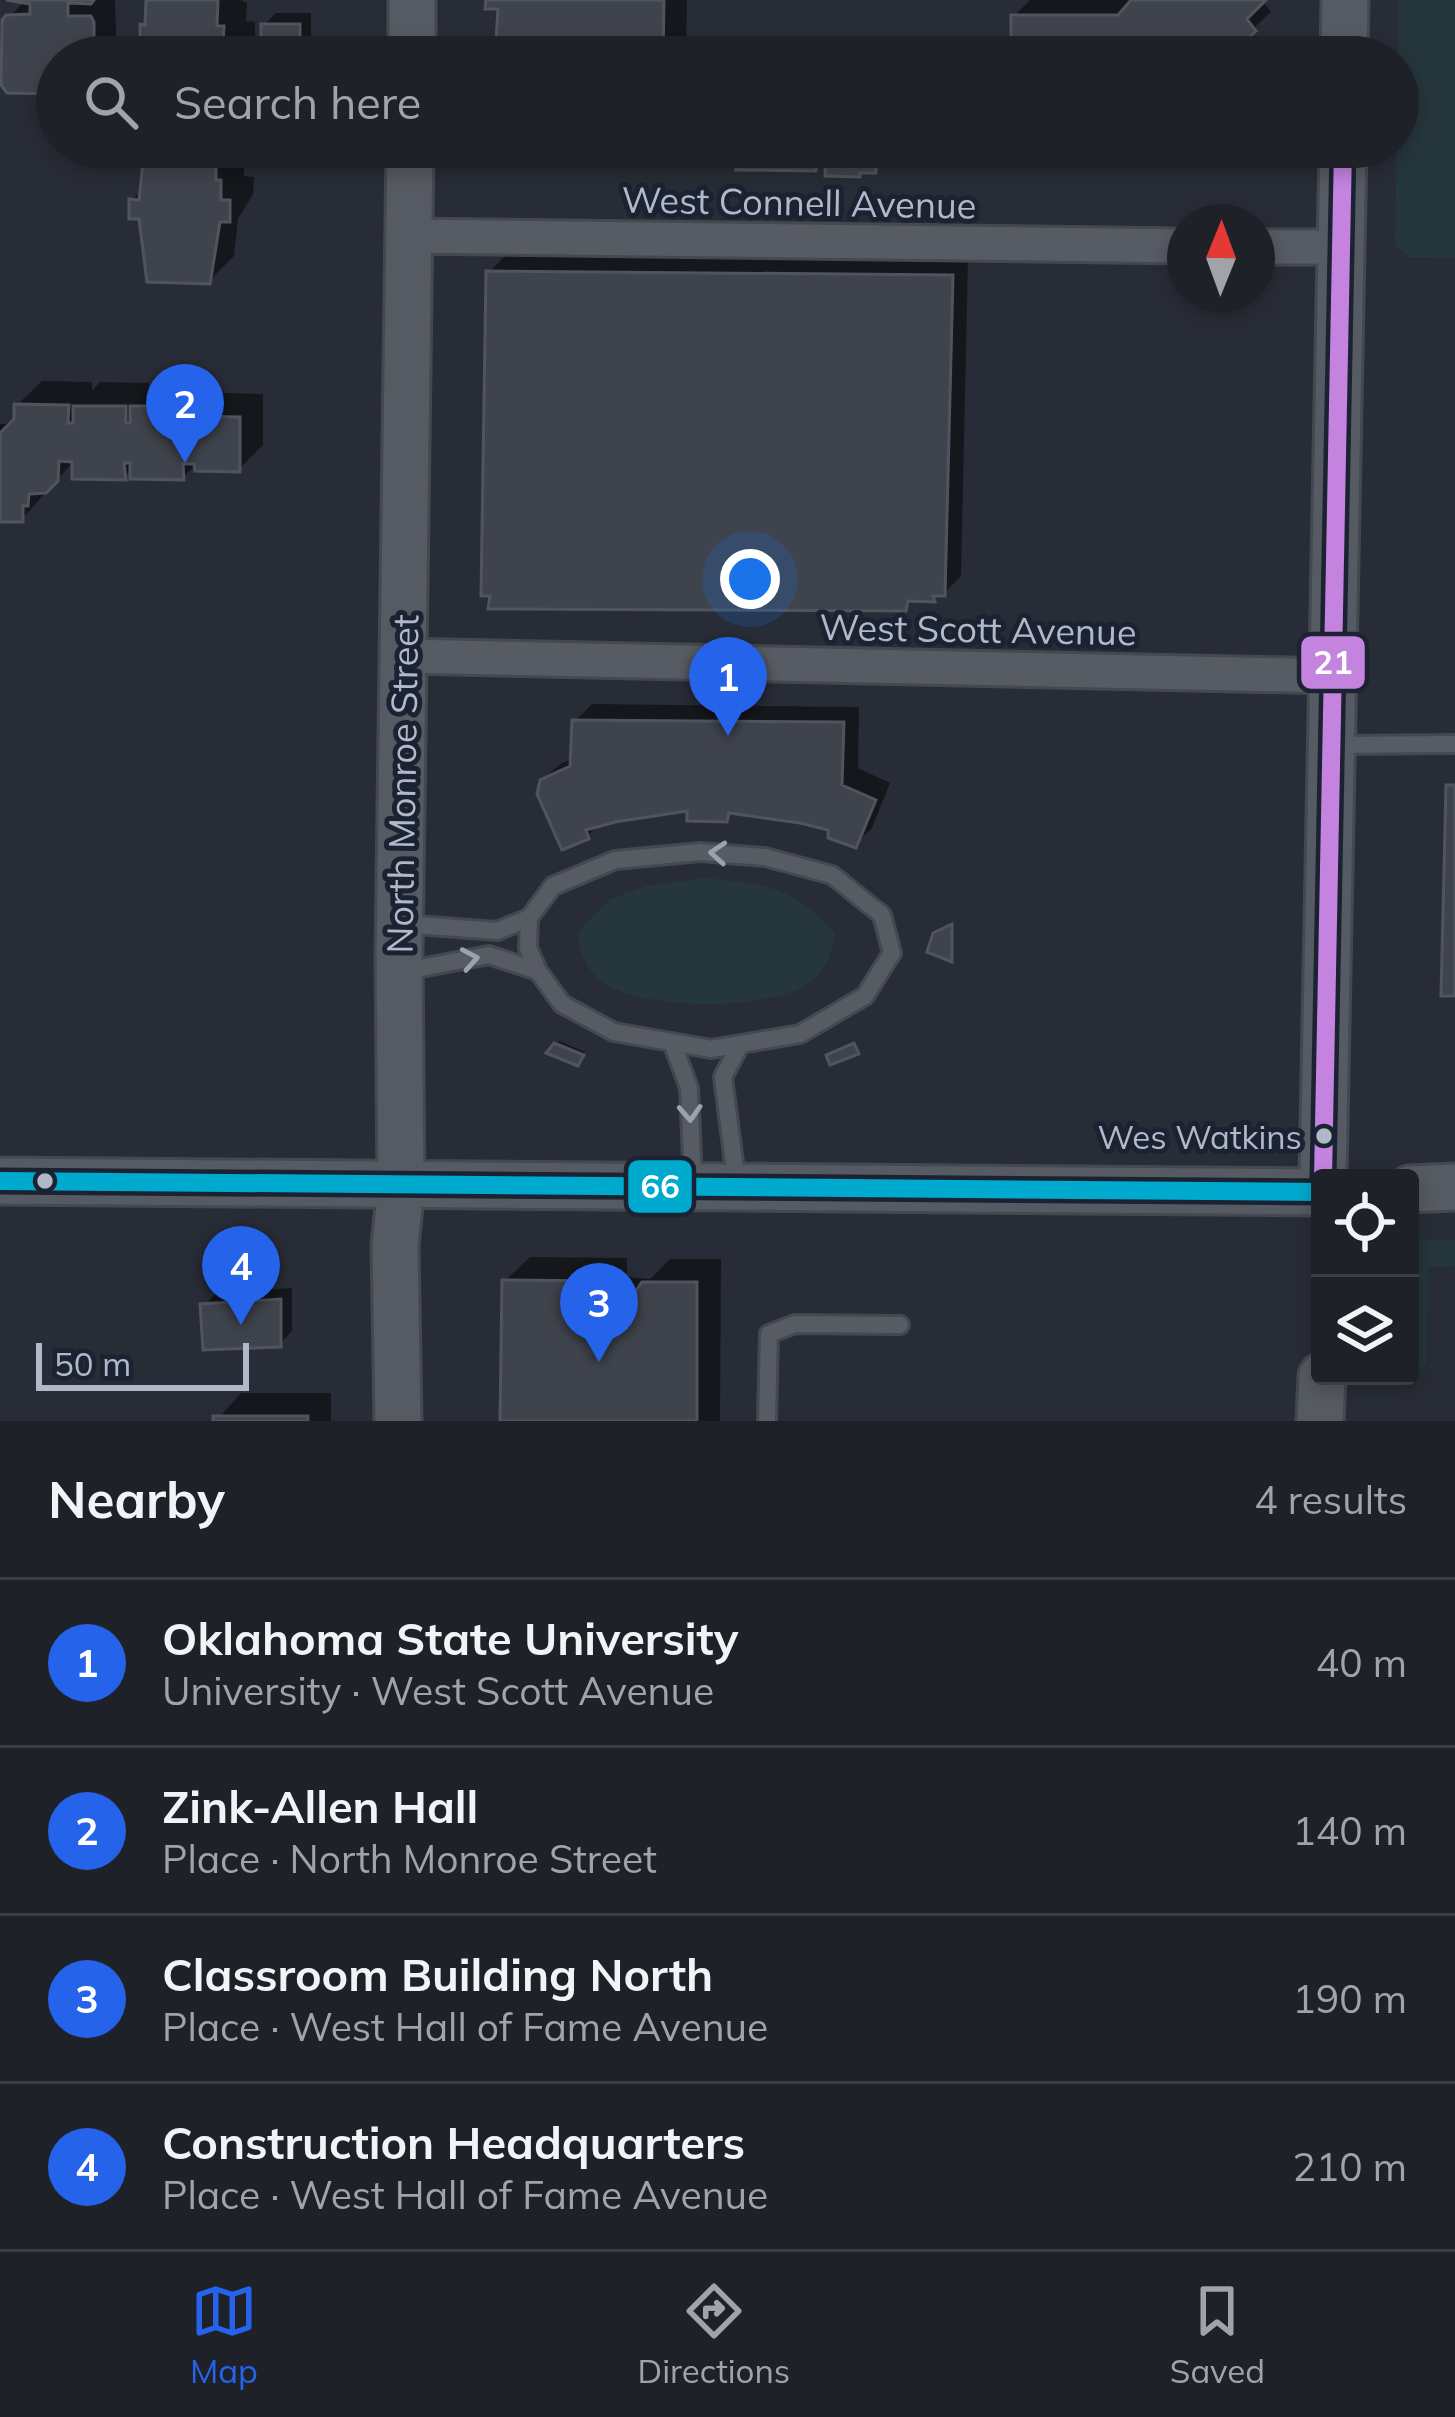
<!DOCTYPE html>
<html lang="en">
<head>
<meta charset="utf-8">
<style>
	:root { --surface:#1e2128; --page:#2b2e34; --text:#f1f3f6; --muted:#a1a3a8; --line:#3c3e45; --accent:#2563eb }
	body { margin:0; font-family:Mulish,sans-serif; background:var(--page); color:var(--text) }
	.controls { position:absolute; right:36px; bottom:36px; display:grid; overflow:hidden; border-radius:12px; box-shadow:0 6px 18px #0003 }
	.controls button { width:108px; height:108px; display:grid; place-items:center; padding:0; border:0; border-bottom:3px solid var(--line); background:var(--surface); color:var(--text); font:60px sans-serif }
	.compass { position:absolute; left:1167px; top:204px; width:108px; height:108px; border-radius:50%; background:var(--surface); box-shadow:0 6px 18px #0003; rotate:1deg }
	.scale { position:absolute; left:36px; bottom:30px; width:213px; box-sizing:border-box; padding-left:12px; border:6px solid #b1b8c8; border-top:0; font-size:33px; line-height:42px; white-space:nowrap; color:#b1b8c8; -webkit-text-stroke:9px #1b2231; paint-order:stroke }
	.you { position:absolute; left:750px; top:579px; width:42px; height:42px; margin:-30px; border:9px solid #fff; border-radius:50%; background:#1a73e8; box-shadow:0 0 0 18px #1a73e833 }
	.badge { display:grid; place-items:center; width:78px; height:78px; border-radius:50%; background:var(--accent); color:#fff; font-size:39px; font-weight:700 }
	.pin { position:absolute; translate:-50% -99px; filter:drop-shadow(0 3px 6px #0008) }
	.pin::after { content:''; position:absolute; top:63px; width:42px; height:36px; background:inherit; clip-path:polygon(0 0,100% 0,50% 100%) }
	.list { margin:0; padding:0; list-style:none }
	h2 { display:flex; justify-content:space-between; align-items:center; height:156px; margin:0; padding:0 48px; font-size:51px }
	h2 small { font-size:39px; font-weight:400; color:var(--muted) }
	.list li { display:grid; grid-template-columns:78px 1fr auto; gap:36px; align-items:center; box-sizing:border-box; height:168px; padding:0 48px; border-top:3px solid var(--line) }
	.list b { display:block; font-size:45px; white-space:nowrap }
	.list p { margin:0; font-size:39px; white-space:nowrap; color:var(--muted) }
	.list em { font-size:39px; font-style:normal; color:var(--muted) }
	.icon { flex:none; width:66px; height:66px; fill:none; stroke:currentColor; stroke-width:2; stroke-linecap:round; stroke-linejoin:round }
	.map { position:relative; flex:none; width:1455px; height:1421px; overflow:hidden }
	.search { position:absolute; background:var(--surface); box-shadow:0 6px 18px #0003; left:36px; right:36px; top:36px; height:132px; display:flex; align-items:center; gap:30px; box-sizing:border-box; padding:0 42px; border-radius:66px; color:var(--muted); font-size:45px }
	.sheet { height:828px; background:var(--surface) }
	nav { display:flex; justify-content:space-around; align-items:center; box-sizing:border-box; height:168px; border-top:3px solid var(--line); background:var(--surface); font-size:33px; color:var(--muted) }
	nav a { display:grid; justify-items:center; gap:6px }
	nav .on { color:var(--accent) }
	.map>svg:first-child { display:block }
	.green { fill:#25363c }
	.shadow { fill:#0007 }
	.building { fill:#3f434c; stroke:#50545e; stroke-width:3 }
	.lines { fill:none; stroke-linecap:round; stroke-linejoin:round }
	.lane-casing { stroke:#44484f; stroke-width:22 }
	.street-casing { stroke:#44484f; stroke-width:39 }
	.secondary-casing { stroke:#44484f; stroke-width:51 }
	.lane { stroke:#575b64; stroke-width:16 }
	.street { stroke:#575b64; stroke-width:33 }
	.secondary { stroke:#565a62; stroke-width:45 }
	.bus-1-casing { stroke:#1b2231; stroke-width:27 }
	.bus-2-casing { stroke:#1b2231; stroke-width:27 }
	.bus-1 { stroke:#00a9ce; stroke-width:18 }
	.bus-2 { stroke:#c483df; stroke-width:18 }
	.oneway { stroke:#9aa1af }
	.bus-dot { fill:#b1b8c8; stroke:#1b2231; stroke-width:4.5 }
	.labels { text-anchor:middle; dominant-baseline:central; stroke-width:10; stroke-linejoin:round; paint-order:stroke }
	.bus-label { font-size:33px; fill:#b1b8c8; stroke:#1b2231; text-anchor:end }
	.street-label { font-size:36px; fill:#b1b8c8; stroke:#1b2231 }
	.line-badge { stroke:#1b2231; stroke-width:4.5 }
	.badge-label { font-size:33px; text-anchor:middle; font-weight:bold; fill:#fff }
</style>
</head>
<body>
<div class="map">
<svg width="1455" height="1421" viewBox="0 0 1455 1421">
	<rect width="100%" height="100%" fill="#282c36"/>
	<path class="green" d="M1399,0H1455V258L1409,257L1395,245Z
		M705,878C766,884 793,886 835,934C831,955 827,968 810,982C772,1012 639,1011 601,981C585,968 580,952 577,933L610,899L646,886Z
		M1410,1240H1455V1266L1429,1267L1426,1364L1421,1370H1410Z"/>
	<path class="shadow" d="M18,0H115L117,57H57V91L4,57L0,61V28H5V21L26,0Z
		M152,0H241L247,3L246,21L255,22V40L245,50V57H133L134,45L143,35V26L149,20Z
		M489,0H687L686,57H498L501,6Z
		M1030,0H1262L1271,12L1223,57H1137L1128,48L1118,57H1014V16Z
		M276,13H311V41H355V57H264V25Z
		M152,147H238L239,157H244V176L254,177L253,194L238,219L234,256L209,281L142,216L132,200L143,190L147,155Z
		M740,147H883L882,162L875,170H863L859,174L829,154L815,168Z
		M506,255L968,259L961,576L944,593L933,599L915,598L905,608L489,272Z
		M42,381L92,382V391L100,382L149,383V391L157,383H208L207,401H214L222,393L263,394V445L239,469L197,463L183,477L133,468L124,477L75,460L22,519H0V424H13L17,405Z
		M592,704L859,707L858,768L890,783L872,828L855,844L831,828L734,810L726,819L691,808L601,823L587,836L542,781L560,764L574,758L575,721Z
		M559,1041L585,1052L581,1060L551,1052Z
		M530,1257L627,1258V1277L650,1279L670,1259H721L720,1421H503L505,1281Z
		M292,1288V1331L280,1344L204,1306L216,1293Z
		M241,1393H331V1421H216Z"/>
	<path class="building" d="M6,0H94L91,4L68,3V16H91L94,22V57H57V94L7,93L1,85L2,20L6,15L30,14V4Z
		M146,0H218L217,26H224L223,45H232V57H130L131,43L140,44V24L145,25Z
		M486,0H664L663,57H495L498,9H485Z
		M1131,0H1266L1247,19L1256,31L1227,57H1132L1128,52L1123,57H1011V15H1118Z
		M261,24H300V53L344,52V57H261Z
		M149,147H212V153L216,154V180H221V200H230V222H220L210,284L147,282L139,219H129V199L139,200L144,153H149Z
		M480,147H647L564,149L563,153H480Z
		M737,147H817L816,171L736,170Z
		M826,147H876V173H860V177L825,176Z
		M486,271L953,275L945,596H933L935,602L908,601L906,611L488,609L490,596H481Z
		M14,404L69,405L68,423H73V406H126V423H130V406H185L184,424L195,425V416L240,417V472L195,471L194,464H183L184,480L130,479V463H124L126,480L72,479V462L59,461L58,481L46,493L29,494L28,506H23V522H0V433L14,419Z
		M572,720L844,722L842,785L876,800L856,848L828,838V830L800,823L729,813L727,822L687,821V811L615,822L586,830L589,839L562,850L537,794L540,780L570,766Z
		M1446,785H1455V996H1441Z
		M952,924V962L927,952L933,933Z
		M554,1043L584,1055L578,1066L546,1053Z
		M854,1043L859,1054L830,1065L826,1055Z
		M502,1280L604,1281L603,1300L628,1302L642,1282H697V1421H500Z
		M281,1299V1347L203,1350L200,1304Z
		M213,1416H308V1421H213Z"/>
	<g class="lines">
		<defs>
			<path id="lane" d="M1335,745L1455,744
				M402,924L497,931L529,918L553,886L615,860L700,852L765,857L832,875L882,915L892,953L865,996L800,1034L711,1049L614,1032L562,1004L538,971L528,948L529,918
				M400,972L489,955L538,971
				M672,1042L689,1088L693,1182
				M737,1186L723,1077L740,1045
				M767,1421L769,1334L795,1324L900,1325"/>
			<path id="street" d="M412,236L1185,246
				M1257,247H1341
				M403,656L1335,676"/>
			<path id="secondary" d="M412,57V0
				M1344,57L1345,0
				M1323,1178L1343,147
				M0,1181L1320,1192
				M1410,1189L1455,1187
				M398,1421L395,1245L401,1187L399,956L410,147
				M1320,1421L1322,1376"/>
		</defs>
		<use href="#lane" class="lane-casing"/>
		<use href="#street" class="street-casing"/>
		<use href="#secondary" class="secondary-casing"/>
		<use href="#lane" class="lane"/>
		<use href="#street" class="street"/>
		<use href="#secondary" class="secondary"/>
		<defs>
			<path id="bus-1" d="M0,1181L1320,1192"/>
			<path id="bus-2" d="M1323,1178L1343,147"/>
		</defs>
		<use href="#bus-1" class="bus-1-casing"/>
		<use href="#bus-2" class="bus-2-casing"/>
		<use href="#bus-1" class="bus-1"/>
		<use href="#bus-2" class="bus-2"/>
	</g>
	<defs><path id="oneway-chevron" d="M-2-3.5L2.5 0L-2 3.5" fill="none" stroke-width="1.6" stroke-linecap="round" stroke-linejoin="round" transform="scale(3)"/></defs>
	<g class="oneway">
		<use href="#oneway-chevron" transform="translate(718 853) rotate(-176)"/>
		<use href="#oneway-chevron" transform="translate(470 959) rotate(-10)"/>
		<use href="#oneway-chevron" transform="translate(690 1113) rotate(87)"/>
	</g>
	<g class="bus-dot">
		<circle cx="1324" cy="1136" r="10"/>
		<circle cx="45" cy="1181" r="10"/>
	</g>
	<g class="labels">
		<g class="bus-label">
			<text x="1302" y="1136">Wes Watkins</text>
		</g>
		<g class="street-label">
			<text transform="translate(799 202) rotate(1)">West Connell Avenue</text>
			<text transform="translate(978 629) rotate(1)">West Scott Avenue</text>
			<text transform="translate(402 784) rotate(-89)">North Monroe Street</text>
		</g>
	</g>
	<g class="line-badge">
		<rect x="1299" y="634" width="68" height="57" rx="12" fill="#c483df"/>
		<rect x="626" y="1158" width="68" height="57" rx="12" fill="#00a9ce"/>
	</g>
	<g class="badge-label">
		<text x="1333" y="674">21</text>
		<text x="660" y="1198">66</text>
	</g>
</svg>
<div class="controls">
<button><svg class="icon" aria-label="locate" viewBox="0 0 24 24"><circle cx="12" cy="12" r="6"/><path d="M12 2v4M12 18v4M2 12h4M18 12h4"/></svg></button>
<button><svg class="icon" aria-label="layers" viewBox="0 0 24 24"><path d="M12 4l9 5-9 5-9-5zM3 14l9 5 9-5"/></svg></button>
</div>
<svg class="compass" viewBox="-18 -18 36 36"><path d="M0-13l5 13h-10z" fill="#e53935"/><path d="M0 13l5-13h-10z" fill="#a1a3a8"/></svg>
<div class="scale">50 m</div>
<div class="you"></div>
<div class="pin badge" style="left:728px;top:736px">1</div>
<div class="pin badge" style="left:185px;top:463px">2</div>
<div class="pin badge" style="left:599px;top:1362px">3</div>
<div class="pin badge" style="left:241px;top:1325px">4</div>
<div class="search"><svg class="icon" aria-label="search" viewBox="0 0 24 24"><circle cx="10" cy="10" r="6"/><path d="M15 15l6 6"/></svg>Search here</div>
</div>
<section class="sheet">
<h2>Nearby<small>4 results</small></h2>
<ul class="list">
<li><span class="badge">1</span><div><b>Oklahoma State University</b><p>University · West Scott Avenue</p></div><em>40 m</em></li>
<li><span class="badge">2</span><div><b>Zink-Allen Hall</b><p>Place · North Monroe Street</p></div><em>140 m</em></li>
<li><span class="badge">3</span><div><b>Classroom Building North</b><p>Place · West Hall of Fame Avenue</p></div><em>190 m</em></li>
<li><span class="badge">4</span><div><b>Construction Headquarters</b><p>Place · West Hall of Fame Avenue</p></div><em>210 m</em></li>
</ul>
</section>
<nav>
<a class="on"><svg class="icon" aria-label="map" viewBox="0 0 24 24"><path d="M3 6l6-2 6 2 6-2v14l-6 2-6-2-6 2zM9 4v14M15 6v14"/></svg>Map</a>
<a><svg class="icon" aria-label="directions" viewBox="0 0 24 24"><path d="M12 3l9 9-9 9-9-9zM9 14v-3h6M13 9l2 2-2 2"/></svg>Directions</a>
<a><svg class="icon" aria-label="saved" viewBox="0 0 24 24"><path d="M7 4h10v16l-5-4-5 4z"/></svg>Saved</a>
</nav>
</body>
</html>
